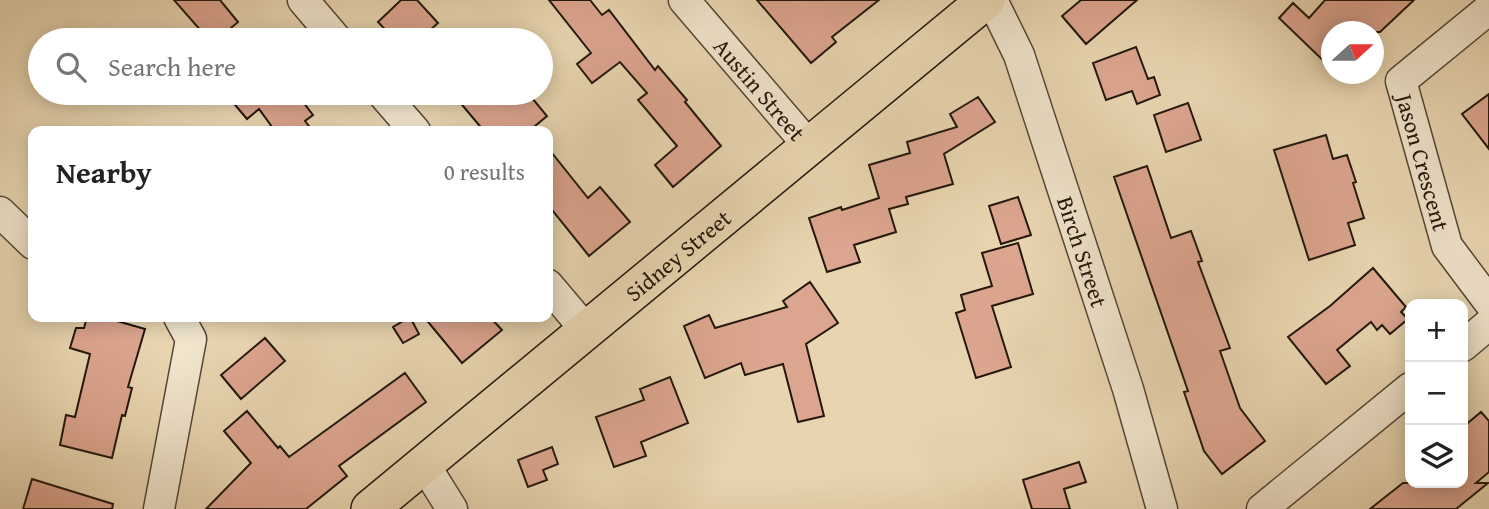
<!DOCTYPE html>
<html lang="en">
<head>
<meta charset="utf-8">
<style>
	:root { --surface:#fff; --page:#f6f6f6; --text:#222; --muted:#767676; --line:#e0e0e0 }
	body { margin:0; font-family:"Gentium Book Plus",serif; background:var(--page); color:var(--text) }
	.controls { position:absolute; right:21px; bottom:21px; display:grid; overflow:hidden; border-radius:14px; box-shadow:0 4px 18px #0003 }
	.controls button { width:63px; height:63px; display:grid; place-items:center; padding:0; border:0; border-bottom:2px solid var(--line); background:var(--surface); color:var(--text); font:35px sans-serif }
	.compass { position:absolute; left:1321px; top:21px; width:63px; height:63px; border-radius:50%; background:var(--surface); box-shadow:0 4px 18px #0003; rotate:69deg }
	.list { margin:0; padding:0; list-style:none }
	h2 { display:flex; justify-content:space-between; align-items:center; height:91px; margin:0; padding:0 28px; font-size:30px }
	h2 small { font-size:23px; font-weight:400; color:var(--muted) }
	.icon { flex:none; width:38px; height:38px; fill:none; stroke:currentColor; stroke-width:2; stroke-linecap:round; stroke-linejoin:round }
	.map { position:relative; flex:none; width:1489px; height:509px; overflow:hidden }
	.search { position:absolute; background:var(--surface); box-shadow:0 4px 18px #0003; left:28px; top:28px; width:525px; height:77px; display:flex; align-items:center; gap:18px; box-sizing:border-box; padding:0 24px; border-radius:38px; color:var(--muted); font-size:26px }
	.panel { position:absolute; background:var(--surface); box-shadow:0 4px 18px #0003; left:28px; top:126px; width:525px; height:196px; border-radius:14px }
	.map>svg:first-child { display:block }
	.building { fill:#dca58f; stroke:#23170d; stroke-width:2 }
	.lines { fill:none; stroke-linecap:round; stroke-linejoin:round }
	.minor-casing { stroke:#544636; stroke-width:33 }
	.major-casing { stroke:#23170d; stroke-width:40 }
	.minor { stroke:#f0e4cc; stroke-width:30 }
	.major { stroke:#e8d5b0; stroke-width:37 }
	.labels { text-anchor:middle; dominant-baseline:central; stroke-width:7; stroke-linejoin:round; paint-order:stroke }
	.street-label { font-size:23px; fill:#23170d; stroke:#f0e4cc }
</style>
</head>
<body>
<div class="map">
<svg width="1489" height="509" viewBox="0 0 1489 509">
	<rect width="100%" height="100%" fill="#e8d5b0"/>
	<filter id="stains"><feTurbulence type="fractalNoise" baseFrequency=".00286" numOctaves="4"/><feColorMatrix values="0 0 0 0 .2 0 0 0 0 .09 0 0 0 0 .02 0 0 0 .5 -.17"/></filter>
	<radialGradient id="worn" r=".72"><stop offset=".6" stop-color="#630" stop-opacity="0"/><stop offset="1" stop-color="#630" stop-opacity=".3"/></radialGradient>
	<path class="building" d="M174,0H220L238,22L217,40H209Z
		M401,0H417L438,23L419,40H395L378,22Z
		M549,0H590L602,15L609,10L655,70L658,66L687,100L685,102L721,146L673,187L655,165L677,146L638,100L647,93L620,62L592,83L577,64L591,53Z
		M757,0H879L832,37L836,42L811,63Z
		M1081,0H1137L1086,44L1062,16Z
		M1325,0H1414L1380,32H1332V69L1279,18L1293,3L1309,18Z
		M1136,47L1148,79L1154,77L1160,95L1137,104L1132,91L1106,100L1093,63Z
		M225,93H296L313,115L305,121L313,131H275L259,109L247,119Z
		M452,93H528L547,116L529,131H484Z
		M1489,94V149L1462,114Z
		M978,97L995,122L944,154L953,184L906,197L908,204L889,209L896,232L854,245L860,262L827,272L809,218L841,207L842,210L879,198L869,165L910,153L907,142L957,127L950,114Z
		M1188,103L1201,140L1166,152L1154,115Z
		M1326,135L1333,159L1347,155L1356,182L1353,183L1364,218L1348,223L1355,245L1309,260L1274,150Z
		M548,148L588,198L600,187L630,222L589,256L548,205Z
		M1147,166L1171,238L1191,231L1202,261L1198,262L1230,348L1220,351L1240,408L1265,441L1222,474L1204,451L1184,392L1188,391L1114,177Z
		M1018,197L1031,235L1001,244L989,206Z
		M1018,243L1033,294L992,306L1011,367L976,378L956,313L965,310L961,295L992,286L982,253Z
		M1373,268L1406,307L1401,312L1408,319L1390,334L1382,325L1377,330L1371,322L1337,350L1350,366L1326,384L1288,337L1330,306Z
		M810,282L838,323L806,344L824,416L798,422L783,364L745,375L741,363L705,378L684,326L709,315L715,328L787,307L783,301Z
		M87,317H103L145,329L128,387L132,388L125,416L122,415L112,458L60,445L66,415L75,417L90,354L70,348L76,328H84Z
		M410,317L419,334L403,343L393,327Z
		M424,317H490L502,330L462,363Z
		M265,338L285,361L241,399L221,375Z
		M405,373L426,402L339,466L347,476L306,509H206L251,463L224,431L247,411L278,448L280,446L289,457Z
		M670,377L688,423L641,442L646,456L614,467L596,417L644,400L640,389Z
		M1481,412L1489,421V472L1476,483H1488L1456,509H1370L1403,483H1463V427Z
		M552,447L558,464L543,470L547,480L528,487L518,460Z
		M1079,462L1086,482L1064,489L1070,509H1032L1023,480Z
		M32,479L113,504L112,509H23Z"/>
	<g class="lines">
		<defs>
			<g id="minor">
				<path d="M303,0L337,40"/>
				<path id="s1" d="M684,0L809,146"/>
				<path id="s2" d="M992,0L1019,55L1128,389L1162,509"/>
				<path id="s3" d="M1489,9L1401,81L1447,246L1489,302"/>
				<path d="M382,93L415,131"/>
				<path d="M0,212L33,244"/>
				<path d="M548,285L586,330"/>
				<path d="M1463,346L1489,324"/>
				<path d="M424,464L452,509"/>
				<path d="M159,509L191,339L179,317"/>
				<path d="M1262,509L1410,388"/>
			</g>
			<g id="major">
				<path id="s4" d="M370,509L986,0"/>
			</g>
		</defs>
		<use href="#minor" class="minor-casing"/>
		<use href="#major" class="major-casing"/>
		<use href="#minor" class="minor"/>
		<use href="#major" class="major"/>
	</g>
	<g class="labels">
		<g class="street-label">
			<text stroke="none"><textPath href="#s1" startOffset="117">Austin Street</textPath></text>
			<text stroke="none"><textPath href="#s3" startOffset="198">Jason Crescent</textPath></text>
			<text stroke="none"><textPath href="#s2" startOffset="268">Birch Street</textPath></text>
			<text stroke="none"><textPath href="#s4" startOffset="399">Sidney Street</textPath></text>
		</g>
	</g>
	<rect width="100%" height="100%" filter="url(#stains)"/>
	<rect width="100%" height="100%" fill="url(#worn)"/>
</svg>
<div class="controls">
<button>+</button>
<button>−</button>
<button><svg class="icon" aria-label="layers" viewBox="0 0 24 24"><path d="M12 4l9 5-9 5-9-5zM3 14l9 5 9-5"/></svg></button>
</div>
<svg class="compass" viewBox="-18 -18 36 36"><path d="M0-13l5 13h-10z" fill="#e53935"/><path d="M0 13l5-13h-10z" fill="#767676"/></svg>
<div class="search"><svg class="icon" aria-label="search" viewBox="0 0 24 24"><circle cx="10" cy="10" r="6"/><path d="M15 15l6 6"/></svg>Search here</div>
<section class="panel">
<h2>Nearby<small>0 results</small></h2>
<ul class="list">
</ul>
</section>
</div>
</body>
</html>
